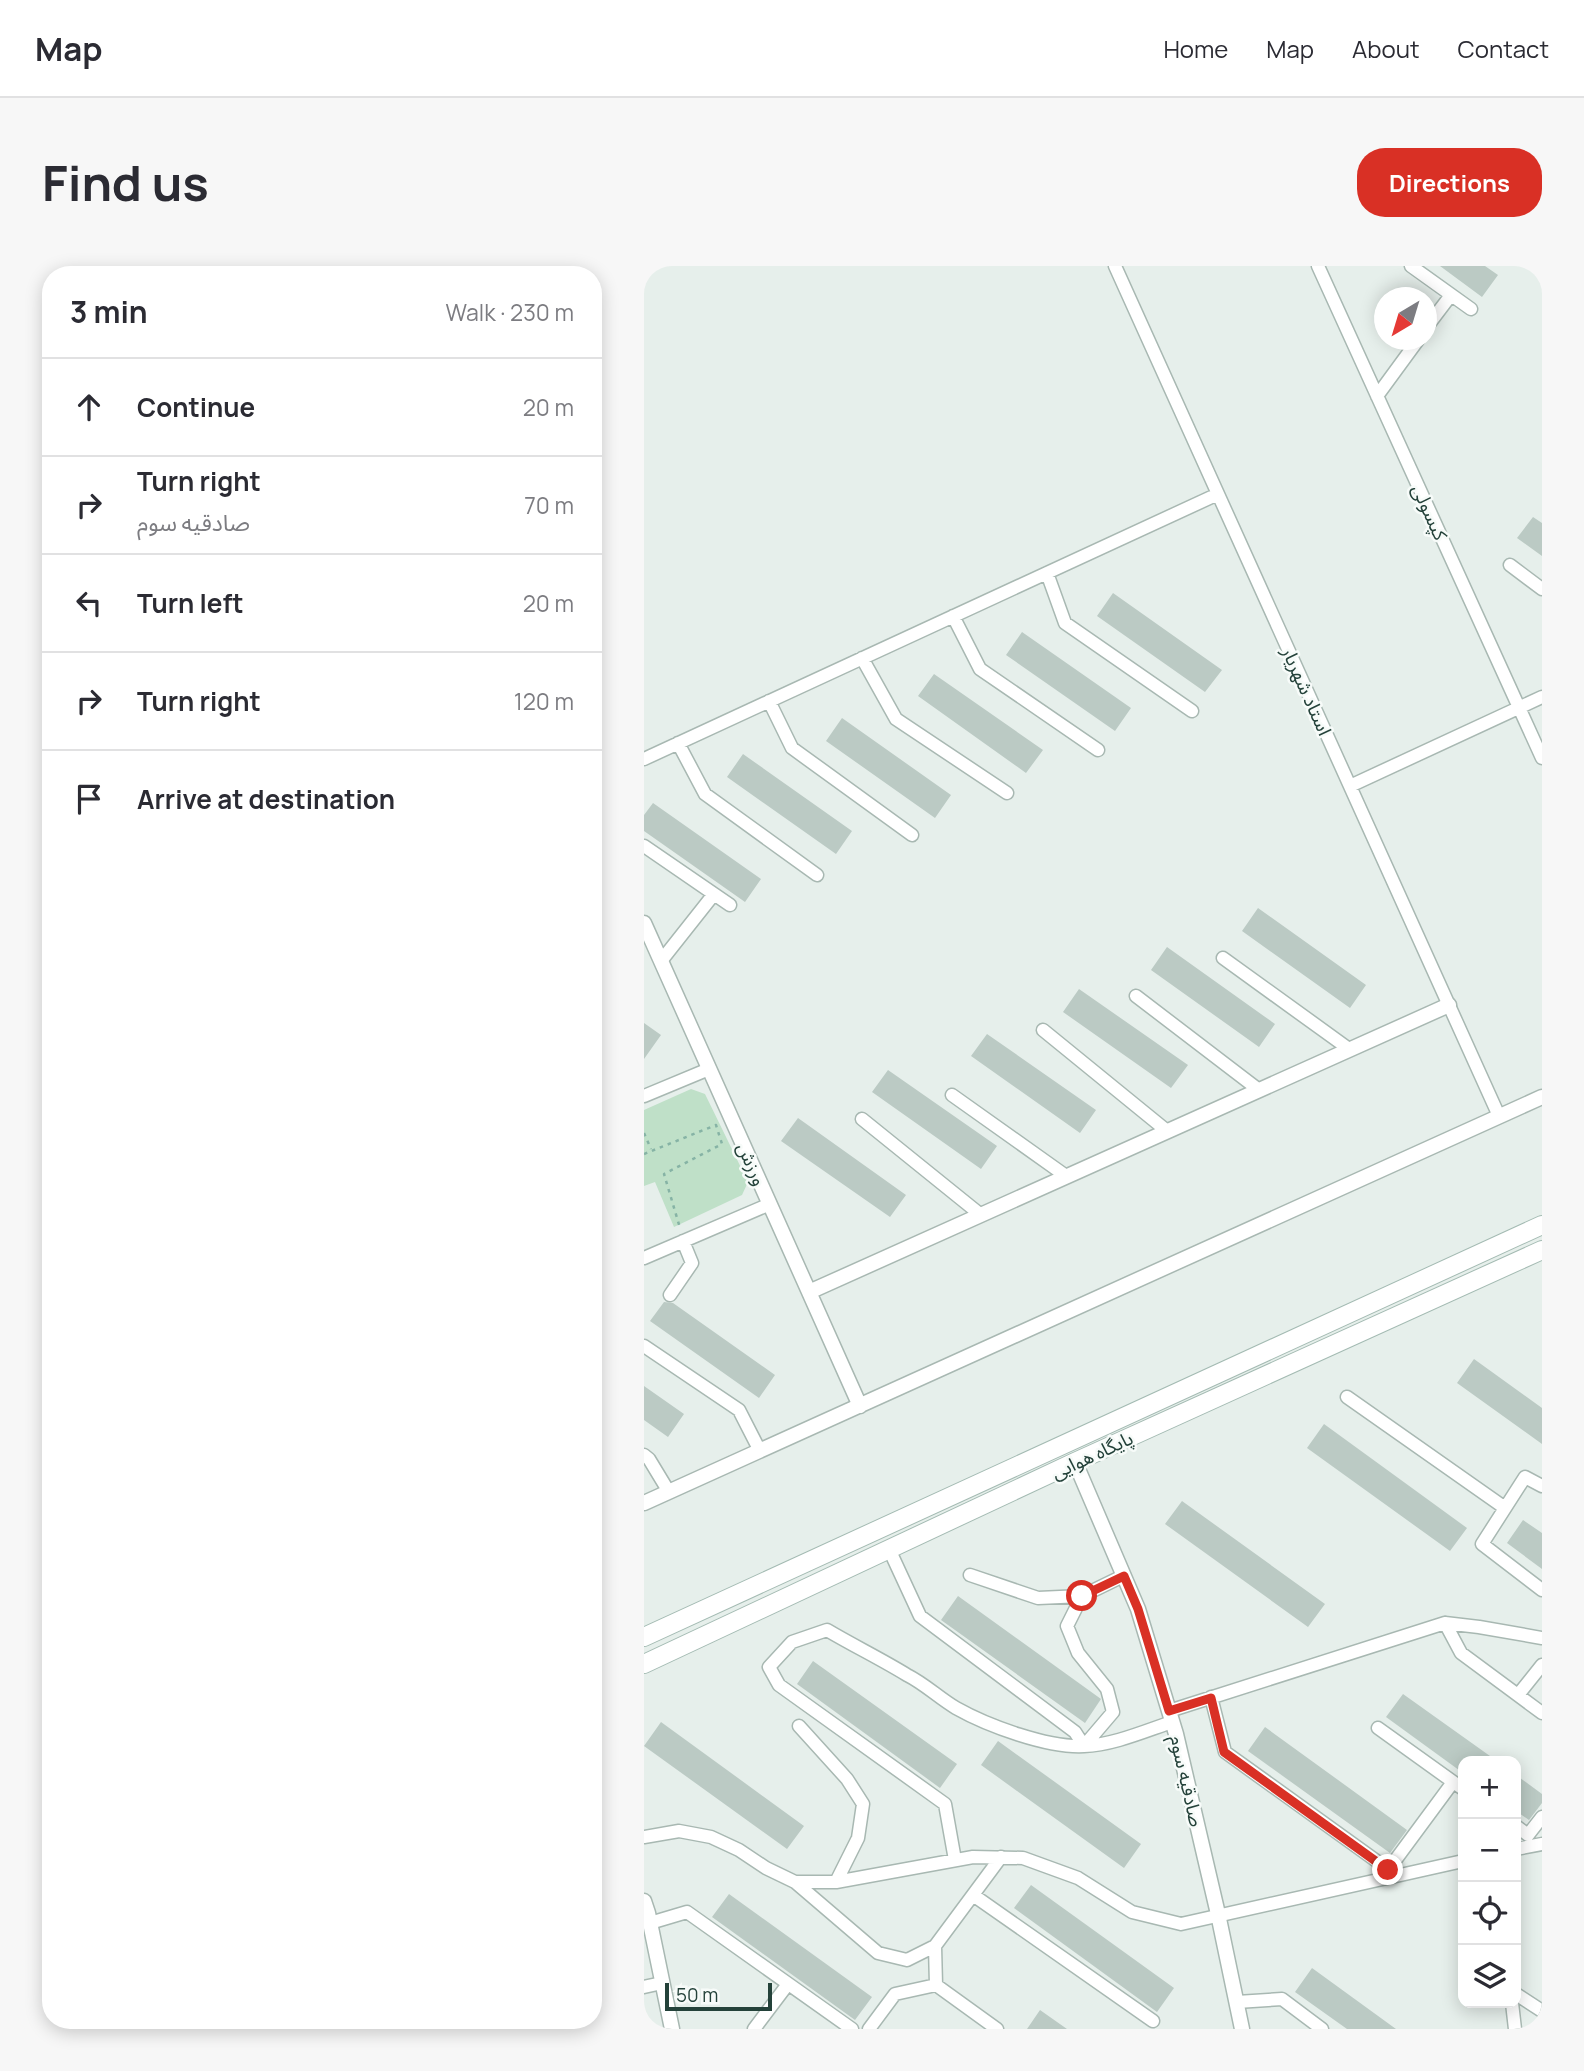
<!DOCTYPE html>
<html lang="en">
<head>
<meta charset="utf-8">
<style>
	:root { --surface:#fff; --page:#f7f7f7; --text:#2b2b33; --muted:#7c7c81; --line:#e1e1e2; --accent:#d93025 }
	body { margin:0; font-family:Manrope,"Noto Sans Arabic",sans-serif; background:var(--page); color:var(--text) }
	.controls { position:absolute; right:21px; bottom:21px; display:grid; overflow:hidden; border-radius:14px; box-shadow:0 4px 18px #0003 }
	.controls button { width:63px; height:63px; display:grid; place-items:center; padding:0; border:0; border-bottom:2px solid var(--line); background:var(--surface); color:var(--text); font:35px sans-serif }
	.compass { position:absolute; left:730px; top:21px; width:63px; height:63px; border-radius:50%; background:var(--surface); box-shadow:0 4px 18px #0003; rotate:218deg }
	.scale { position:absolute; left:21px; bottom:18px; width:107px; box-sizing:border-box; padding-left:7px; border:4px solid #24423a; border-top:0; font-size:19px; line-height:24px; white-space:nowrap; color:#24423a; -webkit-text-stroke:5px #f7fbf9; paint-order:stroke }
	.stop { position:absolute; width:21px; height:21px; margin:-16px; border:5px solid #d93025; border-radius:50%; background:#fff }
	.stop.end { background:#d93025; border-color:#fff; box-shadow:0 2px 7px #0008 }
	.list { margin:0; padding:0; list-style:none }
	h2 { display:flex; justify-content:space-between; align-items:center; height:91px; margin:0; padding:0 28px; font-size:30px }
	h2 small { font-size:23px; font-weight:400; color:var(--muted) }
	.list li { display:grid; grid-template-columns:46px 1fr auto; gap:21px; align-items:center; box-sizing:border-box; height:98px; padding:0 28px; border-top:2px solid var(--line) }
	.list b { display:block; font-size:26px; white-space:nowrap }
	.list p { margin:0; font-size:23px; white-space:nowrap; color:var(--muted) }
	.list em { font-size:23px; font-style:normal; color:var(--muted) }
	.icon { flex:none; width:38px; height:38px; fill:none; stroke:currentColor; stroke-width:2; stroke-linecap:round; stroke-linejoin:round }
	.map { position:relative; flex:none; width:898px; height:1763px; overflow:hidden; border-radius:28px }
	header { display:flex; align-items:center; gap:42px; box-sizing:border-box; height:98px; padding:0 35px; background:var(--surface); border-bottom:2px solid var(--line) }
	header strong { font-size:33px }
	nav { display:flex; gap:38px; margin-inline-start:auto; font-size:24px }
	.intro { display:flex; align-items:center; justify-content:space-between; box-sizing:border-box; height:168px; padding:0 42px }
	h1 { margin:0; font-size:49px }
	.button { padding:18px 32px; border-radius:28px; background:var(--accent); color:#fff; font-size:24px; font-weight:700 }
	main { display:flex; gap:42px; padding:0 42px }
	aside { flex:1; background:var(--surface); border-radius:28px; box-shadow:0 4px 18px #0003 }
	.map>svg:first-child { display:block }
	.green { fill:#bfe0c8 }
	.building { fill:#bbcac4 }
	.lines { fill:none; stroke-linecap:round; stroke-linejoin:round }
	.minor-casing { stroke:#a8b8b2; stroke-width:15 }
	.tertiary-casing { stroke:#a8b8b2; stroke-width:17 }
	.secondary-casing { stroke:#a4bbb3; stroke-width:20 }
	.path { stroke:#86b3a5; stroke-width:2.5; stroke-dasharray:3.5 5; stroke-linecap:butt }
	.minor { stroke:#fff; stroke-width:12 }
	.tertiary { stroke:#fff; stroke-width:14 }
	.secondary { stroke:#fff; stroke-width:18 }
	.route { stroke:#d93025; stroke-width:9 }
	.labels { text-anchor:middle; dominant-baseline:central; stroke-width:5; stroke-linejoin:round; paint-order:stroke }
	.street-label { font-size:19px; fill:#24423a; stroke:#f7fbf9 }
</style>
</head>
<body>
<header>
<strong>Map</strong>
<nav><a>Home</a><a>Map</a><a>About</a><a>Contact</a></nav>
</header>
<div class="intro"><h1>Find us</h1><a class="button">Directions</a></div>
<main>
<aside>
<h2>3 min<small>Walk · 230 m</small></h2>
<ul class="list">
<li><svg class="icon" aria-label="ahead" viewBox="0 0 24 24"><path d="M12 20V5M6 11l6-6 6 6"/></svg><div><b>Continue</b></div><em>20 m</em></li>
<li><svg class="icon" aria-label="right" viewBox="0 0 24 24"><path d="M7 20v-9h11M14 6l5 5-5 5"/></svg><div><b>Turn right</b><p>صادقیه سوم</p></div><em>70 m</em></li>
<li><svg class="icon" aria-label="left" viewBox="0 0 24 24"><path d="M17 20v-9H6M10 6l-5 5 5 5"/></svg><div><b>Turn left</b></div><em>20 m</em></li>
<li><svg class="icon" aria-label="right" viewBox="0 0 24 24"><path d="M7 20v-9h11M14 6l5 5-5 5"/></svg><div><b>Turn right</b></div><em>120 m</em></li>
<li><svg class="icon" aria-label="arrive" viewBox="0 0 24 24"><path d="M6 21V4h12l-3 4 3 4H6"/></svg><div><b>Arrive at destination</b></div></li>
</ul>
</aside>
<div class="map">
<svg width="898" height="1763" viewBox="0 0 898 1763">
	<rect width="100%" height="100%" fill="#e6efeb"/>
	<path class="green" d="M47,823L61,828L104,916L98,929L30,961L11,916L0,920V844Z"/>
	<path class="building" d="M796,0H841L854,9L838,31Z
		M889,251L898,257V290L873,272Z
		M469,327L578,404L561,426L453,350Z
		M378,366L487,442L471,465L362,389Z
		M290,408L399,484L382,507L274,430Z
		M198,452L307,529L291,552L182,475Z
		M99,488L208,565L192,588L83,511Z
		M9,537L117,613L101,636L0,565V549Z
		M614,642L722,719L706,742L598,665Z
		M523,681L631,758L615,781L507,704Z
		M435,723L544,799L527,822L419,746Z
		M0,757L17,769L0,793Z
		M343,768L452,844L436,867L327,790Z
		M244,804L353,880L337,903L228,826Z
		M154,852L262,929L246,951L137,875Z
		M20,1036L29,1037L131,1109L115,1132L6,1055Z
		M830,1093L898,1142V1178L813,1117Z
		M0,1120L40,1148L24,1171L0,1154Z
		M680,1158L823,1262L806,1285L663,1182Z
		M538,1235L681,1338L664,1361L521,1258Z
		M879,1254L898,1267V1303L863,1277Z
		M314,1330L457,1433L441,1457L297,1354Z
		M169,1395L313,1498L296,1522L153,1418Z
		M759,1428L853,1495H819V1507L742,1451Z
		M17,1456L160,1560L143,1583L0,1480Z
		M621,1461L763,1564L746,1587L604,1485Z
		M354,1475L497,1578L480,1602L337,1499Z
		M872,1509L898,1528V1537L885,1554L872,1545Z
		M387,1619L530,1722L513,1746L370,1642Z
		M85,1628L228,1731L211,1754L68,1651Z
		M668,1702L752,1763H703L651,1726Z
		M396,1744L423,1763H383Z"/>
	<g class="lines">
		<defs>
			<path id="minor" d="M471,0L855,850
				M674,0L898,492
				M767,0L827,43
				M894,0L898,3
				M782,62L807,29
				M733,130L774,74
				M866,299L898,323
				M403,307L421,357L548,445
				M309,350L336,403L454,484
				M218,392L252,453L363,527
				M125,435L148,482L268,569
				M34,477L61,528L173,609
				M0,493L574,228
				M706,520L898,431
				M0,580L86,639
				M579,692L705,783
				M17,695L70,628
				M492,730L615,824
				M399,764L523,865
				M308,829L422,910
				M0,830L65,803
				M218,853L337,949
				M0,992L126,938
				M26,1029L48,997L39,975
				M0,1080L95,1144L116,1185
				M703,1131L861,1242
				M0,1189L5,1193L25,1226
				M898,1220L881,1211L838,1278L898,1324
				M245,1283L276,1350L431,1466L440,1480L469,1446L463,1423L434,1387L423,1360L438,1330
				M326,1309L394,1332L438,1330L479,1310
				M801,1357L817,1387L898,1447
				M874,1429L898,1399
				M567,1431L581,1486L752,1609
				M525,1445L801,1357L835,1361L898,1372
				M155,1460L203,1513L219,1538L214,1572L192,1616
				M734,1462L819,1523
				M872,1560L884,1569L898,1551
				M0,1571L35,1565L67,1571L95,1584L122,1602L151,1616H192L329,1591L379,1592L434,1612L488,1646L537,1658L819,1595
				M872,1583L898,1578
				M311,1594L301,1538L135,1419L125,1401L148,1376L183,1364C210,1380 237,1393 263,1409C281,1418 295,1432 312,1442C344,1460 404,1482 440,1480C469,1479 501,1465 528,1456
				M744,1604L809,1516
				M151,1616L234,1687L263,1694L291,1680L357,1591
				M329,1629L509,1755
				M6,1657L43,1646L208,1763
				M291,1680L292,1719
				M0,1721L18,1717
				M872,1728L898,1745
				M593,1736L638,1733L678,1763
				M868,1737L871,1763
				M110,1763L144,1718
				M225,1763L251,1728L292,1719L353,1763"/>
			<path id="tertiary" d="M0,657L216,1140
				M165,1026L805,739
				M431,1196L494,1343L532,1468L574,1648L598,1763
				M0,1237L898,831
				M0,1635L4,1647L28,1763"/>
			<path id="secondary" d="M0,1371L898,959
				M0,1398L431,1196L898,984"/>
		</defs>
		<use href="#minor" class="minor-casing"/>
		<use href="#tertiary" class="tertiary-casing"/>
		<use href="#secondary" class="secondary-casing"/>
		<path class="path" d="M0,867L7,883
			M0,888L72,859L78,878L20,908L36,962"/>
		<use href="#minor" class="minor"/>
		<use href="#tertiary" class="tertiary"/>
		<use href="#secondary" class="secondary"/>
	</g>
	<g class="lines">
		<path class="route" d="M438,1330L480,1310L494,1343L525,1445L567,1432L580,1486L744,1604"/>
	</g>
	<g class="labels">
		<g class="street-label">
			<text transform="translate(786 246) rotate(66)">کپسولی</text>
			<text transform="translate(663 425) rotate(66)">استاد شهریار</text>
			<text transform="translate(108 898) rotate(66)">ورزش</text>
			<text transform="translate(448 1189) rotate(-25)">پایگاه هوایی</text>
			<text transform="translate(543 1515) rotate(77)">صادقیه سوم</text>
		</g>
	</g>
</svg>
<div class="controls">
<button>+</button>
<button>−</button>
<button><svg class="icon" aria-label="locate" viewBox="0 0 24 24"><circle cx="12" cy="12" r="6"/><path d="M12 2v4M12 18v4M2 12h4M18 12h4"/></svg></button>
<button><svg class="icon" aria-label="layers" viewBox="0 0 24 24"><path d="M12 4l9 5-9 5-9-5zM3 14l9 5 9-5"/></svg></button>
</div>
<svg class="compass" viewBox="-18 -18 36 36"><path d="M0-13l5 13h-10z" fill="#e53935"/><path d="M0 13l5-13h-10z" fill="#7c7c81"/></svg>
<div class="scale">50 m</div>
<div class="stop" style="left:438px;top:1330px"></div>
<div class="stop end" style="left:744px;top:1604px"></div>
</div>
</main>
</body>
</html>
